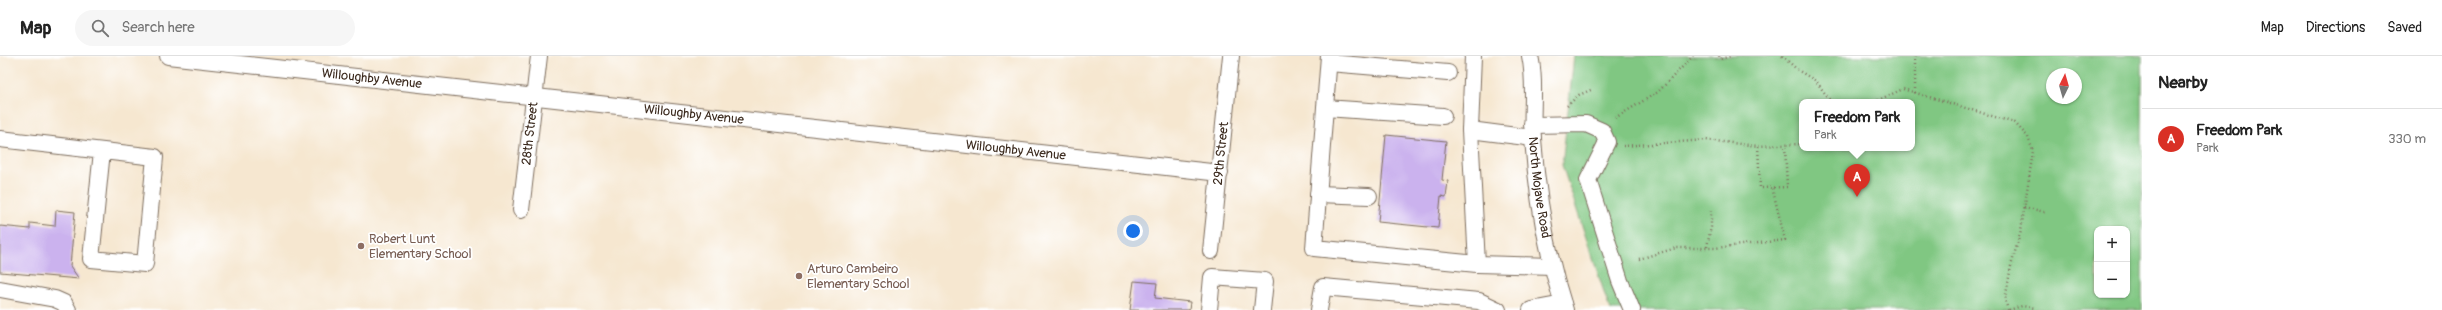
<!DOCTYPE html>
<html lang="en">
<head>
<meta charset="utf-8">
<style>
	:root { --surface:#fff; --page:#f6f6f6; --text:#222; --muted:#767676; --line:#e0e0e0; --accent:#d93025 }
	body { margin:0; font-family:Pangolin,sans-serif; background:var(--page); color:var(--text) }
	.controls { position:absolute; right:12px; bottom:12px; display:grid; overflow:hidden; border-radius:8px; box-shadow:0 1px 3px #0004 }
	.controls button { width:36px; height:36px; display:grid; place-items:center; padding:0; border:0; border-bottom:1px solid var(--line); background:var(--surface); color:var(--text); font:20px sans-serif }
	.compass { position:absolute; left:2046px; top:12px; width:36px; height:36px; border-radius:50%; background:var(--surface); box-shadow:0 1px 3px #0004; rotate:5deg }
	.you { position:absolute; left:1133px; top:175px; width:14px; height:14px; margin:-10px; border:3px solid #fff; border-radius:50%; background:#1a73e8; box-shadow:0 0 0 6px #1a73e833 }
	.badge { display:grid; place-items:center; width:26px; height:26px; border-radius:50%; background:var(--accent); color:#fff; font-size:13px; font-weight:700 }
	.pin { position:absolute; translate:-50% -33px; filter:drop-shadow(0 1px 2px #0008) }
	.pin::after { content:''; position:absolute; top:21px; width:14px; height:12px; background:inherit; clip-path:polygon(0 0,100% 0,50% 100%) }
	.popup { position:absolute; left:1799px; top:43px; width:116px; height:52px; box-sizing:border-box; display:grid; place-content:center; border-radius:8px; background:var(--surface); filter:drop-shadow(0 1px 3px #0005); font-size:13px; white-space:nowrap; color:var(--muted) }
	.popup b { font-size:15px; color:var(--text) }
	.popup::after { content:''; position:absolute; left:50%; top:100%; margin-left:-8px; border:8px solid transparent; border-top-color:var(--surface) }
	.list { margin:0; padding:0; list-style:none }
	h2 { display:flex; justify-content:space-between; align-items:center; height:52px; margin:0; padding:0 16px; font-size:17px }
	h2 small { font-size:13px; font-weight:400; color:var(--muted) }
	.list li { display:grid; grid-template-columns:26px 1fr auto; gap:12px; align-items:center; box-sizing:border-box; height:60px; padding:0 16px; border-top:1px solid var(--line) }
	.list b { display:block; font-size:15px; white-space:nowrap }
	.list p { margin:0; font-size:13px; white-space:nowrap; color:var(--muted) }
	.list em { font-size:13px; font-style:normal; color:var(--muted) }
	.icon { flex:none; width:22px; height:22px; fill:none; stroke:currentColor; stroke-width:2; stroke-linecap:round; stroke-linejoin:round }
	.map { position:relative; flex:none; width:2142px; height:254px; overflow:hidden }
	header { display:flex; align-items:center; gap:24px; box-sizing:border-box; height:56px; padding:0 20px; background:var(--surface); border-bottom:1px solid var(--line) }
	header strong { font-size:19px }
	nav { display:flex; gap:22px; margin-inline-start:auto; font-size:14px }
	.search { width:280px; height:36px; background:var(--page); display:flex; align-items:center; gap:10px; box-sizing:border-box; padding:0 14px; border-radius:22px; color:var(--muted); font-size:15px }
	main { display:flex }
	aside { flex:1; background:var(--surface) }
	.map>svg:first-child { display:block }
	.green { fill:#80c782; stroke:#5e7850; fill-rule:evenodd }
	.building { fill:#cbb2ee }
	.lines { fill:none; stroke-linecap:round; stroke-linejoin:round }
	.minor-casing { stroke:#7c6c5c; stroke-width:18 }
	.path { stroke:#7c6c5c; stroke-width:2.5; stroke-dasharray:1 3; stroke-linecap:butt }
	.minor { stroke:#fff; stroke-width:16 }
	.education-dot { fill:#8d6e63; stroke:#fff; stroke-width:1.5 }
	.labels { text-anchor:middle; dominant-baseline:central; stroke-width:3.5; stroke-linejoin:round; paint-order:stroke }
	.street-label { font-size:13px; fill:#3b2a1e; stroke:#fff }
	.education-label { font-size:13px; fill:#785e54; stroke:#fff; text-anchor:start }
</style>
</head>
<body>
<header>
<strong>Map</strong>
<div class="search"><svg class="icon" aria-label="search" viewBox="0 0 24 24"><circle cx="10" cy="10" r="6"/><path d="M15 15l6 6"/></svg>Search here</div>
<nav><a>Map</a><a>Directions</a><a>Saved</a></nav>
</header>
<main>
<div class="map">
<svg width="2142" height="254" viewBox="0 0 2142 254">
	<rect width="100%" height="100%" fill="#fff"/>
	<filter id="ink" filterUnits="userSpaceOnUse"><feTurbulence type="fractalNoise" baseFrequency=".025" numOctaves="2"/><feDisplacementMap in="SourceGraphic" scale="8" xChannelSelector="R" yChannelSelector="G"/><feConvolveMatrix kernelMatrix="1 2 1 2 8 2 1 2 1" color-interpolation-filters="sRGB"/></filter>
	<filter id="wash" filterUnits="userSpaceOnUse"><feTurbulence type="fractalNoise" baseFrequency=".012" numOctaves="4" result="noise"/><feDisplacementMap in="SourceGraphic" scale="16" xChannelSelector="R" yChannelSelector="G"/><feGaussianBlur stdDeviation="0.9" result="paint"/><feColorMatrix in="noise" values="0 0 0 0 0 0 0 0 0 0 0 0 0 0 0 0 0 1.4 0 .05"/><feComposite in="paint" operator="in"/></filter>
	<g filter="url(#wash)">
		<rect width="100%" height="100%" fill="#f6e7d0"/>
		<path class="green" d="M1574,0H2142V254H1610L1562,109ZM2052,18H2076V42H2052ZM1802,46H1912V92H1802ZM2097,173H2127V239H2097Z"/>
		<g id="blocks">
			<path class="building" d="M1386,79L1446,85L1442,124L1448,125L1446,141L1441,140L1438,172L1378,166Z
				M56,154L75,156L70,210L79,223L0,216V170L30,173V167L55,170Z
				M1134,225L1157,227L1155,242L1190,246L1189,254H1130Z"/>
		</g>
	</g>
	<g filter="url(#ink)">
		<use href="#blocks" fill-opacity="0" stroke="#7c6c5c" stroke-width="1"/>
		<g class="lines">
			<defs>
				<g id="minor">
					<path id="s1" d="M168,0L1220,117"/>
					<path d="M1329,0L1314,192L1477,208"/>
					<path d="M1473,0L1470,74L1533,82"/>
					<path id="s2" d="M1530,0C1536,26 1531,56 1533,83C1537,140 1547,199 1565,254"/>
					<path d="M1329,7L1448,17"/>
					<path d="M1325,52L1443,60"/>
					<path d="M1532,69L1586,68L1602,75L1607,86L1588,124L1620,225L1632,254"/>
					<path d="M1470,74L1477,208L1552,210"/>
					<path d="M0,83L155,101L145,208L91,203L102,95"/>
					<path d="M1318,138L1369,140"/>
					<path id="s3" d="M521,154L539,0"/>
					<path id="s4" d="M1211,195L1231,0"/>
					<path d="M0,233L55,243L64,247L68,254"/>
					<path d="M1209,254L1212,221L1265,225L1262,254"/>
					<path d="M1319,254L1323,231L1479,245L1498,254"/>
					<path d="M1531,254L1563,248"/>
				</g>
			</defs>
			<use href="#minor" class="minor-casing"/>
			<path class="path" d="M1719,0L1720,3L1732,0
				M1782,0L1799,15L1816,25L1831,46
				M1915,37V0
				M1874,46L1903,33L2015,67L2028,81L2033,95L2021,174L2011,210L2005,244L2008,254
				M1567,50L1579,39L1593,33
				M1615,62L1658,36L1693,0
				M1623,90L1706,84L1758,90L1802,88
				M1758,90L1760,132L1787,131L1785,89
				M2024,151L2045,156
				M1707,191L1711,171V155
				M1639,203L1676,192H1715L1785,184L1772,131
				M2009,254L2022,250L2035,252"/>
			<use href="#minor" class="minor"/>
		</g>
	</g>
	<g class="education-dot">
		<circle cx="361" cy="190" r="4"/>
		<circle cx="799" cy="220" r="4"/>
	</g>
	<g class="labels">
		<g class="street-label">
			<text stroke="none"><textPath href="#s1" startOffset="205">Willoughby Avenue</textPath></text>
			<text stroke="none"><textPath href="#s1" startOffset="529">Willoughby Avenue</textPath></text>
			<text stroke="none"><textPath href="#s3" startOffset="77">28th Street</textPath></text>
			<text stroke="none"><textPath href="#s1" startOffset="853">Willoughby Avenue</textPath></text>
			<text stroke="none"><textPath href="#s4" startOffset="98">29th Street</textPath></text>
			<text stroke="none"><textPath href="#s2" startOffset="132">North Mojave Road</textPath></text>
		</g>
		<g class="education-label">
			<text x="369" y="183">Robert Lunt<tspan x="369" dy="15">Elementary School</tspan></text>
			<text x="807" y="213">Arturo Cambeiro<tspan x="807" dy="15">Elementary School</tspan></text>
		</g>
	</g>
</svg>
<div class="controls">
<button>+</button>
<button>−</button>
</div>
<svg class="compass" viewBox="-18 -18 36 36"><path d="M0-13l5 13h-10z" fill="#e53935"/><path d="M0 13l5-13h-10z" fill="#767676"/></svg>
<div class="you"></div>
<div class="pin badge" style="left:1857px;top:141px">A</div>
<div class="popup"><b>Freedom Park</b>Park</div>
</div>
<aside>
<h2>Nearby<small></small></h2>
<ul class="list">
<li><span class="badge">A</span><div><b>Freedom Park</b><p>Park</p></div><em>330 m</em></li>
</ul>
</aside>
</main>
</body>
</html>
